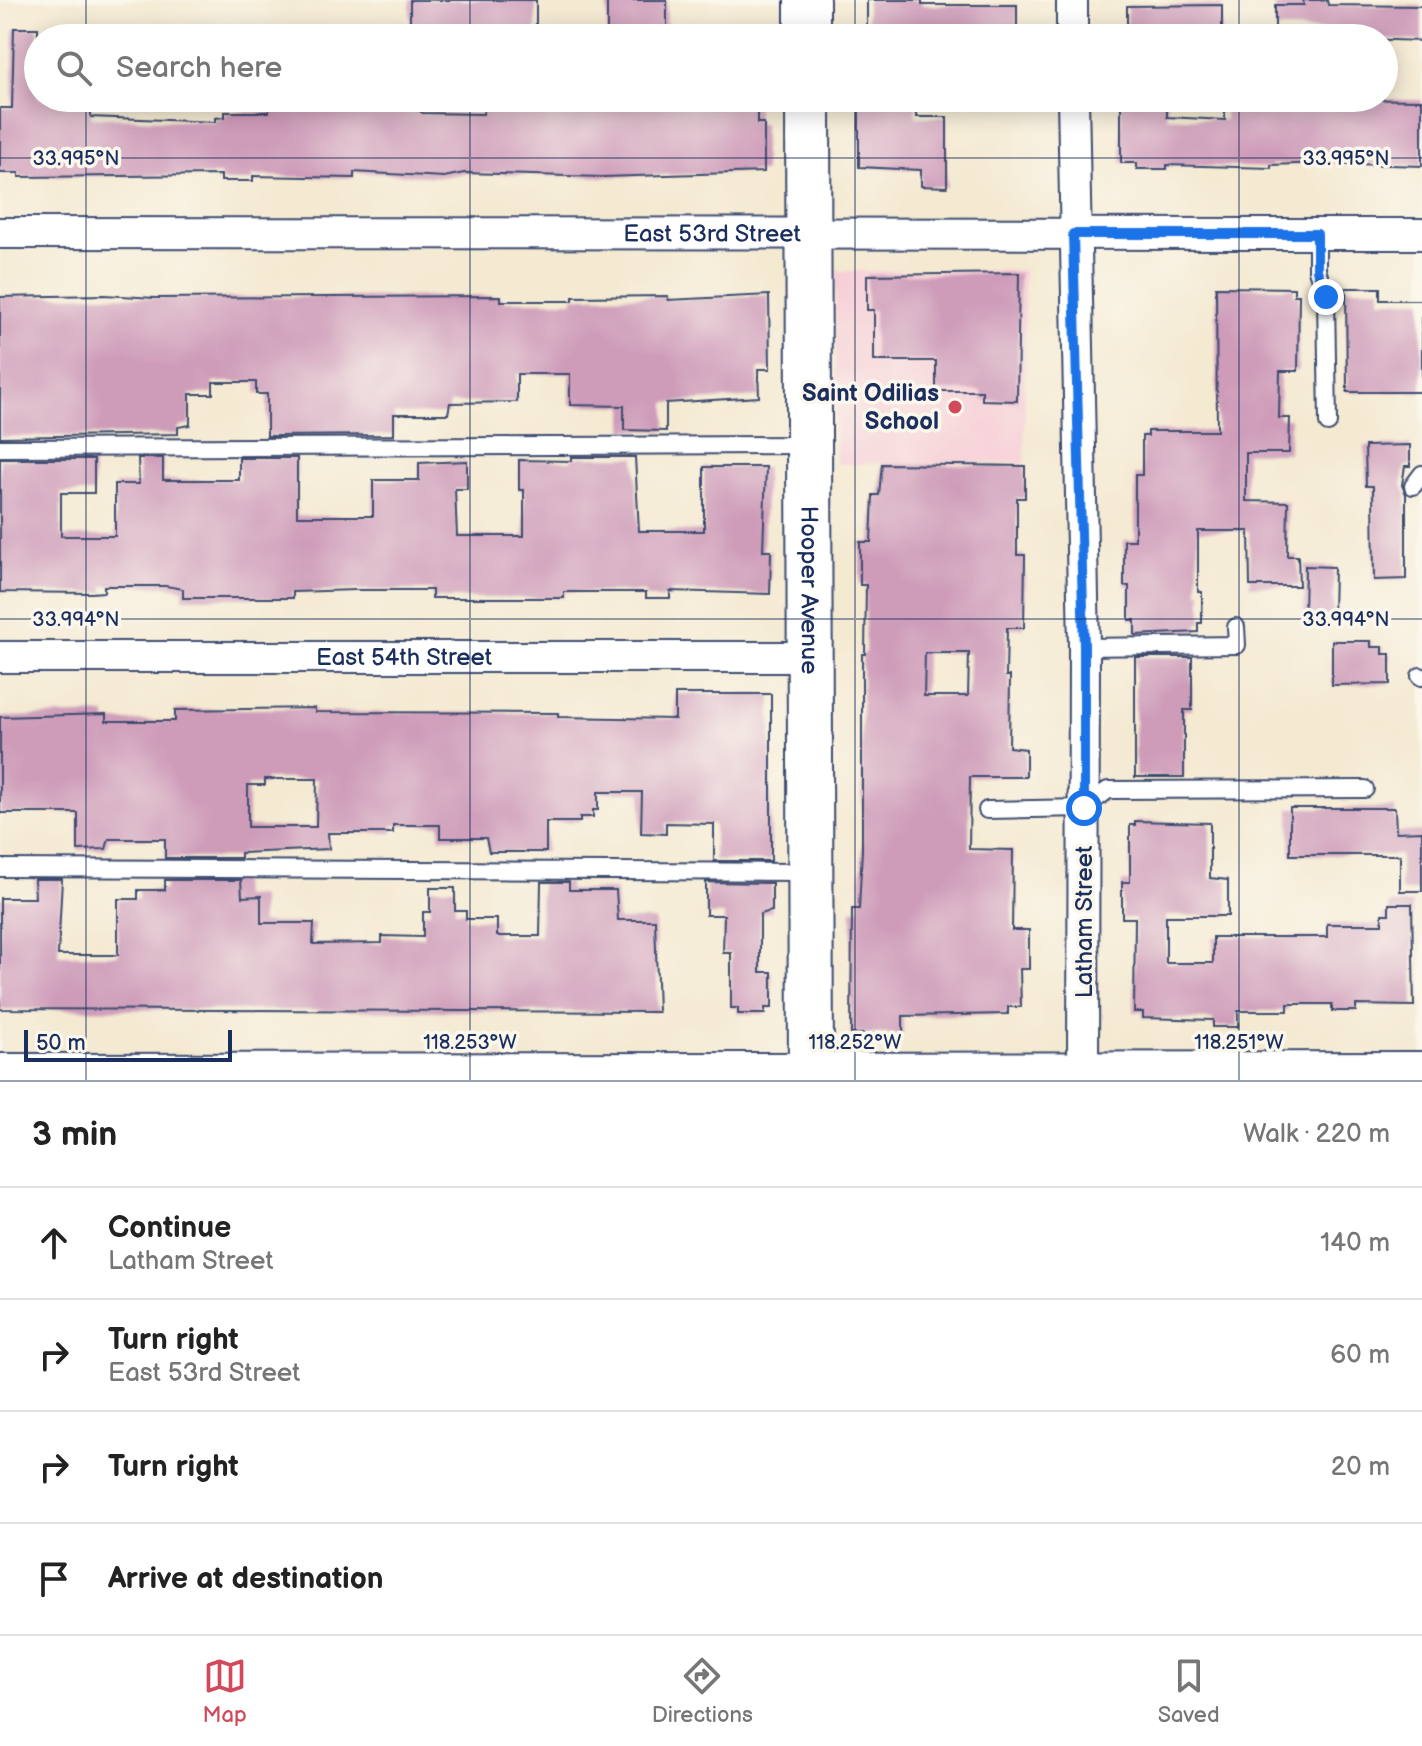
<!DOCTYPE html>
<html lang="en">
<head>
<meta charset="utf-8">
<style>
	:root { --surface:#fff; --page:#f6f6f6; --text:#222; --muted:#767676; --line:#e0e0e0; --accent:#d1495b }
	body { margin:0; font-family:"Balsamiq Sans",sans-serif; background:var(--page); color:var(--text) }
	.scale { position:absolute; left:24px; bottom:20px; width:208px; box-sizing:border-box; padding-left:8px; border:4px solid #1b2f5e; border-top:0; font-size:22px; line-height:28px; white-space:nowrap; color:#1b2f5e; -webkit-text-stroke:6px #fbf7ec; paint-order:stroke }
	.stop { position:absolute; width:24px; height:24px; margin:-18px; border:6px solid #1a73e8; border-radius:50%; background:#fff }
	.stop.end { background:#1a73e8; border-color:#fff; box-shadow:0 2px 8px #0008 }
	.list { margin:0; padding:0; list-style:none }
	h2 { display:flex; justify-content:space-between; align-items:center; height:104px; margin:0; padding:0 32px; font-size:34px }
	h2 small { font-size:26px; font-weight:400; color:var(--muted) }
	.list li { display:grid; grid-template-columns:52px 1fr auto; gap:24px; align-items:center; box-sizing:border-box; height:112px; padding:0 32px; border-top:2px solid var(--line) }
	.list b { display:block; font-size:30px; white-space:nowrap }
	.list p { margin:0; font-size:26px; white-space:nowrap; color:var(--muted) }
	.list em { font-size:26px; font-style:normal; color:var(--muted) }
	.icon { flex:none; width:44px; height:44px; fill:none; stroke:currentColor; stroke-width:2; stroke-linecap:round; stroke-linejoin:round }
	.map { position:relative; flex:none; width:1422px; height:1082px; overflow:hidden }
	.search { position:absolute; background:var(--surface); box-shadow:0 4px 20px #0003; left:24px; right:24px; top:24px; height:88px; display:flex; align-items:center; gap:20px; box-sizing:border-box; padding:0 28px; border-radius:44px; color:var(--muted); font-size:30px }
	.sheet { height:552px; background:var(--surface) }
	nav { display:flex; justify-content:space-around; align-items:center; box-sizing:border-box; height:112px; border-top:2px solid var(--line); background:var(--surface); font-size:22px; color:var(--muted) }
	nav a { display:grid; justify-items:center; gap:4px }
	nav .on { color:var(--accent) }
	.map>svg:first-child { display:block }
	.built { fill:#f6cfd7 }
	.building { fill:#ce9bb9; fill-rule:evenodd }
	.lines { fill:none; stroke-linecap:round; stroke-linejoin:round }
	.lane-casing { stroke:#3c4b6f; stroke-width:20 }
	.street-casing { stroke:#3c4b6f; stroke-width:34 }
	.secondary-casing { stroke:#3c4b6f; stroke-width:48 }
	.lane { stroke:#fff; stroke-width:16 }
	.street { stroke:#fff; stroke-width:30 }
	.secondary { stroke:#fff; stroke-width:44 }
	.route { stroke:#1a73e8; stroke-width:10 }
	.ticks { fill:none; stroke:#1b2f5e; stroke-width:2; stroke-opacity:0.45 }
	.poi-dot { fill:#d1495b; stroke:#fbf7ec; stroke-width:3 }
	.labels { text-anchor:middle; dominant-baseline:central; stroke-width:7; stroke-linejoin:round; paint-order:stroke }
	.street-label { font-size:24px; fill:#1b2f5e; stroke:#fbf7ec }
	.poi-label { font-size:24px; font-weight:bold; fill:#1b2f5e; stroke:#fbf7ec; text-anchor:end }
	.ticks-label { font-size:20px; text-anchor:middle; fill:#1b2f5e; stroke:#fbf7ec; stroke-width:7; stroke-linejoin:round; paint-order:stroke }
</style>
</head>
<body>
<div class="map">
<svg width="1422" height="1082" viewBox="0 0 1422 1082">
	<rect width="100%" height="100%" fill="#fbf7ec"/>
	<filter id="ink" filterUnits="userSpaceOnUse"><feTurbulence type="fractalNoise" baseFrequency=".0125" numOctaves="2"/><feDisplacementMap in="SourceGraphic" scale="16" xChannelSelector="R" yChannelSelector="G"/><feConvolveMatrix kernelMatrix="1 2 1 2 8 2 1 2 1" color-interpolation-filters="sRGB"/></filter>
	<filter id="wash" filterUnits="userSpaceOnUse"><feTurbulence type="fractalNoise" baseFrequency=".006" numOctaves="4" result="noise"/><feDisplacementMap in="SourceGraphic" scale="32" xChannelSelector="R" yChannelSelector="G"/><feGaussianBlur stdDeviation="1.8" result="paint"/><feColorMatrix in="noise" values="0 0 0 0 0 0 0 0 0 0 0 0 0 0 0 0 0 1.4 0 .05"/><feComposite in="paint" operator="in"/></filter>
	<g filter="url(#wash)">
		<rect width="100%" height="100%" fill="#f4e9d1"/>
		<path class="built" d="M1024,270L1025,463L836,464L835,271Z"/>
		<g id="blocks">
			<path class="building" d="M410,0H536V38H410Z
				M607,0H667V38H607Z
				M867,0H922V5H1017V38H867Z
				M1303,0H1327L1328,5L1422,6V41L1335,38V30L1275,29V5H1304Z
				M1222,5V38H1127V6Z
				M14,28H38V98H91V117L215,122V118L225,117V112H269V98H305V104L405,102L423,113L483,114L486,98H567V101L757,98V123H764V172L602,177L464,173L444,177L354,172V178L253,176V181H221V175L19,177V173H0V108H12Z
				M859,98H916V117H947V187L921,186V170L859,167Z
				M1121,98H1167V117L1225,120V98L1422,100V166L1321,163L1271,165V168L1167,165V169H1137V163H1121Z
				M1019,273L1017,401L982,400V391H936V361H874V310H867V275Z
				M1216,287L1294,288V295H1299L1298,371H1280L1279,418H1290L1289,453H1246V501L1288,502L1287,556H1298L1299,586H1250L1249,531H1198V592H1202V623H1198V632L1135,635V620H1129V586H1124V540H1135V475H1142V436H1148V431H1217Z
				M1346,288H1380V300H1422V392H1347Z
				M104,295L155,298L501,296V301H573V297L668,296V300L769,295L770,369H758L759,397L666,403V431L624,430V406L570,405V374H517V402L450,403L448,414H394V435L267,436V394H256V382H213V394H190V425L178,427V434L0,437V297Z
				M1410,445V466H1405L1402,485L1406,494V579L1374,580L1373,486H1366L1365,446Z
				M571,457H635L639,531H704V467H766L763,551H771L770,594L670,591V598H646V592H564V598H432V590H356L293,592V598H183V589L166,586H104V592L91,593L0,592V459H94V493H61V536H115V484H139L138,458H163V480H239V458H297V516H373V480H419V463L467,461V489H455L457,536H524V490H519V460L571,461Z
				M882,464L1025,466V498H1017V555H1025L1024,628H1007L1006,676H1010L1009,747L1026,749V777H970L969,849L1013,850L1012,930H1029V969H1020L1021,1007H1008V1014L903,1016V1034H851L852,909H859L862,850V654H865L866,585H860V542H871L873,495H879ZM925,653H969L968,696H924Z
				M1305,566L1334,567L1333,616L1304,615Z
				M1332,641H1371V647H1383V654H1390V684L1332,685Z
				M1135,657H1192V710H1184V777H1135Z
				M675,694H771V861H714V824L666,823V834L641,833L642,792H598V810H593V817H580V822H546V852H489L486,838H440V825H393V833H328L329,849L241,853V858H165V839H109L106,849L78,850V813H0V717L106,714V721H175V710L315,708V712L558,713V717L675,719ZM265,779H317L316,827H248V785H265Z
				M1290,808H1395L1396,832L1422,831V891H1400V855H1290Z
				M1135,821L1210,823V878L1228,880V916H1166V963H1213V937H1327V924H1382V914H1389V904H1412L1414,1006L1356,1005V1011H1332V1004H1288V1011H1238V1027H1213V1020L1143,1018V1012H1134L1135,918H1122V882H1130V825H1135Z
				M34,879H62L58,955H118V899H138V890H165V880H241L242,897L261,896V923H314L313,944L382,943V936L423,937V912H430V888H455V911H466V919H497V936H540L541,882H569V890H616L618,920H655L658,1012L0,1009V898H35Z
				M706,882L772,883V911L760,914V972H772V1008H765V1014H738V1008H731V953H723L724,915H706Z"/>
		</g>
	</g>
	<g filter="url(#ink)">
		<use href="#blocks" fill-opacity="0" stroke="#3c4b6f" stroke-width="2"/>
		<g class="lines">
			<defs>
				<path id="lane" d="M1317,234V270L1326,297L1328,423
					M0,448L806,445
					M1413,486L1422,474
					M1084,647L1237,645L1236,627
					M1420,676L1422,677
					M987,810L1084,808L1108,790L1365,789
					M0,868L807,872"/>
				<g id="street">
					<path d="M1072,0V38"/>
					<path d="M1073,98L1084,647L1083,1074"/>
					<path id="s1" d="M0,233L1422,234"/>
					<path id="s2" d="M0,657H808"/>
				</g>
				<g id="secondary">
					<path d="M807,0V38"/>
					<path id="s3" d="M808,98L811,1082"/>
					<path d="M0,1076L1422,1074"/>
				</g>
			</defs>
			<use href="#lane" class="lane-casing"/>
			<use href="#street" class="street-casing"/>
			<use href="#secondary" class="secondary-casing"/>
			<use href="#lane" class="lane"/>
			<use href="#street" class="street"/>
			<use href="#secondary" class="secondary"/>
		</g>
	</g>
	<g class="lines" filter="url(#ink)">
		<path class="route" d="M1084,808V647L1073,234H1317V270L1326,297"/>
	</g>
	<path class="ticks" d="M86,0V38M470,0V38M855,0V38M1239,0V38M86,98V1082M470,98V1082M855,98V1082M1239,98V1082M0,158H1422M0,619H1422M0,1081H1422"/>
	<circle class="poi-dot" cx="955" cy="407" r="8"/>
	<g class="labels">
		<g class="street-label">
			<text stroke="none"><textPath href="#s1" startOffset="712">East 53rd Street</textPath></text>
			<text stroke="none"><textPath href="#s3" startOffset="492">Hooper Avenue</textPath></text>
			<text stroke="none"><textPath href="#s2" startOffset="404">East 54th Street</textPath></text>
			<text transform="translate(1084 922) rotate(-90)">Latham Street</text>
		</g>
		<g class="poi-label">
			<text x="939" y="393">Saint Odilias<tspan x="939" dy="28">School</tspan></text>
		</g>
	</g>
	<g class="ticks-label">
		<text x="76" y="165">33.995°N</text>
		<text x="1346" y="165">33.995°N</text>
		<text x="76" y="626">33.994°N</text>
		<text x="1346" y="626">33.994°N</text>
		<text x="470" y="1049">118.253°W</text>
		<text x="855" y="1049">118.252°W</text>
		<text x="1239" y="1049">118.251°W</text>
	</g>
</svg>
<div class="scale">50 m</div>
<div class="stop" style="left:1084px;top:808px"></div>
<div class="stop end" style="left:1326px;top:297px"></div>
<div class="search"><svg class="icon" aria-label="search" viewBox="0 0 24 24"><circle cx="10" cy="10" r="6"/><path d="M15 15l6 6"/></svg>Search here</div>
</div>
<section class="sheet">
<h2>3 min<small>Walk · 220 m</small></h2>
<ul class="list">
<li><svg class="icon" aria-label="ahead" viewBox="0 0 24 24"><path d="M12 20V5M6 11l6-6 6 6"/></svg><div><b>Continue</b><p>Latham Street</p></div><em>140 m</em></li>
<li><svg class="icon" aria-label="right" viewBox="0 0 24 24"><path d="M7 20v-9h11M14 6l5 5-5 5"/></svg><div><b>Turn right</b><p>East 53rd Street</p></div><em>60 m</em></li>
<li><svg class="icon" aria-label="right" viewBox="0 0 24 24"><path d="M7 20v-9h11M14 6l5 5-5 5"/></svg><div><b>Turn right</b></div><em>20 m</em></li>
<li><svg class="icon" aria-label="arrive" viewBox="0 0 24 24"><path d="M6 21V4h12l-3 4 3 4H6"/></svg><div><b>Arrive at destination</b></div></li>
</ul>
</section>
<nav>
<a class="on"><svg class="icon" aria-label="map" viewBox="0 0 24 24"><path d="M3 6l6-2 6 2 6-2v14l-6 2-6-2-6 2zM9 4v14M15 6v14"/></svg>Map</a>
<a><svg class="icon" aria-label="directions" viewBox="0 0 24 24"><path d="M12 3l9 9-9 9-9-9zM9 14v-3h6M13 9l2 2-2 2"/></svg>Directions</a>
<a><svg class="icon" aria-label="saved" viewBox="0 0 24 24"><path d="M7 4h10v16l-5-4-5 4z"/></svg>Saved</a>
</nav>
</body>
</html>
